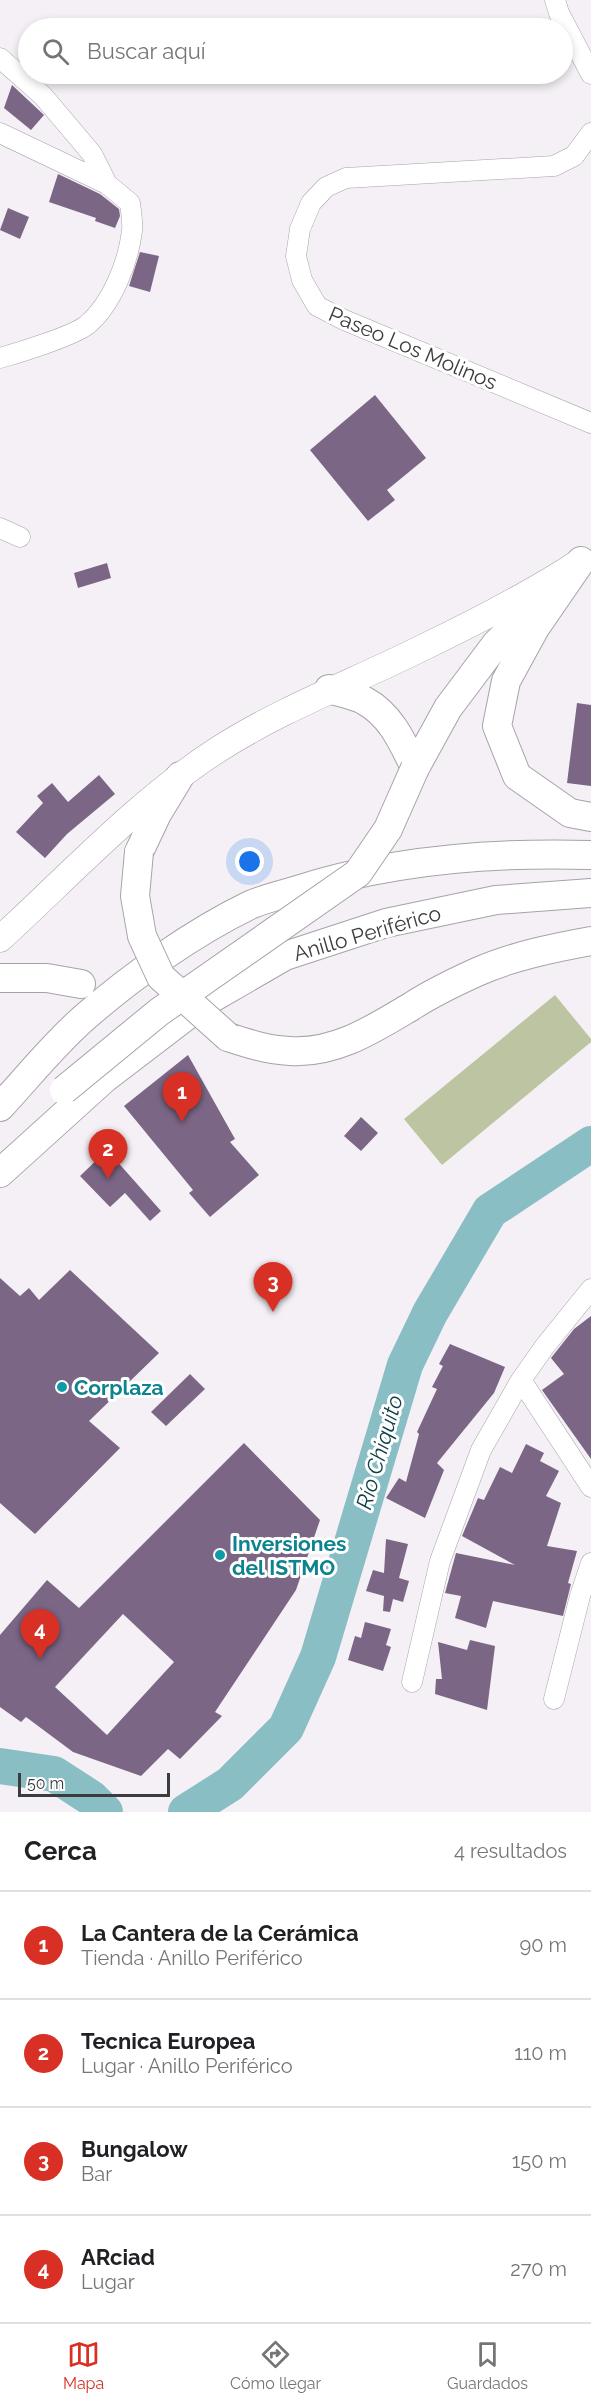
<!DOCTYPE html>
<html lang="es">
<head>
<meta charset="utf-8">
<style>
	:root { --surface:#fff; --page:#f6f6f6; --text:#202124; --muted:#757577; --line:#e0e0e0; --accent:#d93025 }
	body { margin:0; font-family:Raleway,sans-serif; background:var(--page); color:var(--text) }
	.scale { position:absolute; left:18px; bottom:15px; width:152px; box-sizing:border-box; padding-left:6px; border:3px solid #3c3b3d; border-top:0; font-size:16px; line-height:21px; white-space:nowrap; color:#3c3b3d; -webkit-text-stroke:4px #fff; paint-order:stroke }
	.you { position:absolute; left:250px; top:862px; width:21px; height:21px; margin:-15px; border:4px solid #fff; border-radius:50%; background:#1a73e8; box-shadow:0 0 0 9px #1a73e833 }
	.badge { display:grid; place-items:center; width:39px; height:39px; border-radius:50%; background:var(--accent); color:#fff; font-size:20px; font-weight:700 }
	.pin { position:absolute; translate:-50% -50px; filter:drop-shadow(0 2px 3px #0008) }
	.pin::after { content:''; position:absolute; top:32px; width:21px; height:18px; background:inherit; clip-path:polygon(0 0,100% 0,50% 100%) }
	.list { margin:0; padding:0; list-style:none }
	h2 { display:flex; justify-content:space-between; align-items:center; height:78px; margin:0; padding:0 24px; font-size:26px }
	h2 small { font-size:20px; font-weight:400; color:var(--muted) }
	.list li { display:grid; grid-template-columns:39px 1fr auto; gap:18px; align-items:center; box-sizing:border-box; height:108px; padding:0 24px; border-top:2px solid var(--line) }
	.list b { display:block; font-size:22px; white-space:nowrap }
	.list p { margin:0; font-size:20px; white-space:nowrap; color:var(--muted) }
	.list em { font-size:20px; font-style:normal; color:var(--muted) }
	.icon { flex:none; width:33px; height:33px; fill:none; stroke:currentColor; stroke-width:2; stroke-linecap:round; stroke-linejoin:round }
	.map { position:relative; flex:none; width:591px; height:1812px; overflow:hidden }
	.search { position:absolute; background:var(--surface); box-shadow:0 3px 9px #0003; left:18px; right:18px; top:18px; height:66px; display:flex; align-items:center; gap:15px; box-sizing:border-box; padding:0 21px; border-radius:33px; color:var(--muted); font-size:22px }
	.sheet { height:510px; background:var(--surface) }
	nav { display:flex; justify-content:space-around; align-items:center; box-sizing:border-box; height:84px; border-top:2px solid var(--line); background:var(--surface); font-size:16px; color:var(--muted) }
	nav a { display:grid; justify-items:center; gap:3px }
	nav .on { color:var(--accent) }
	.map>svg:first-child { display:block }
	.green { fill:#bcc4a2 }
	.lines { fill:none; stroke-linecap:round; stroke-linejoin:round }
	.river { stroke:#8abec5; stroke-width:36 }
	.building { fill:#7b6686; fill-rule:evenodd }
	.minor-casing { stroke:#a6a3a8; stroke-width:21 }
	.major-casing { stroke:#a6a3a8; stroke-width:27 }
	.highway-casing { stroke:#a6a3a8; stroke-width:30 }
	.minor { stroke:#fff; stroke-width:20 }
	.major { stroke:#fff; stroke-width:26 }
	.highway { stroke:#fff; stroke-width:28 }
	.highway-bridge-casing { stroke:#a6a3a8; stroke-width:30; stroke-linecap:butt }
	.highway-bridge { stroke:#fff; stroke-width:28 }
	.culture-dot { fill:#0f9aa8; stroke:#fff; stroke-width:2 }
	.labels { text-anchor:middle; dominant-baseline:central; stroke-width:6; stroke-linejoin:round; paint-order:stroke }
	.street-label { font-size:21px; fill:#3c3b3d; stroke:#fff }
	.culture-label { font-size:21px; font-weight:bold; fill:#0d838f; stroke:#fff; text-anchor:start }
	.water-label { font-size:22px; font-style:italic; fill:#0f4045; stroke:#fff }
</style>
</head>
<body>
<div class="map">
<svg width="591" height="1812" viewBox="0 0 591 1812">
	<rect width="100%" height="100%" fill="#f4f0f5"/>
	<path class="green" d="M555,995L591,1039V1042L442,1165L404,1119Z"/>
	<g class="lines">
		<path class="river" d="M0,1766L54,1774L91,1798L105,1812
			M186,1812L230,1784L286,1728L318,1657L405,1365L430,1313L490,1211L591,1144"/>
	</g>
	<path class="building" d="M12,85L44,115L31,130L4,108Z
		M58,174L100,194L119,209L120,216L115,228L95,221L96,218L49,202Z
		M8,208L29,217L20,239L0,230Z
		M140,252L159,256L150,292L129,286Z
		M375,395L426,458L387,490L395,500L368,521L310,450Z
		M107,563L111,578L78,588L74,573Z
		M577,703L591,705V786L567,783Z
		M99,775L115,794L67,834L45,858L16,832L43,803L37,796L52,783L68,802Z
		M188,1055L235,1139L230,1142L259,1175L210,1217L189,1193L193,1190L124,1106Z
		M361,1117L378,1133L361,1151L344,1136Z
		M107,1150L161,1211L150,1221L125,1193L110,1207L80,1176Z
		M70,1270L159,1353L89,1421L120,1448L35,1534L0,1503V1278L20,1296L29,1288L39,1300Z
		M591,1316V1459L542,1390L564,1374L551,1358L574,1329Z
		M450,1344L505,1367L494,1393L437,1463L444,1470L425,1518L386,1498L399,1478L406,1482L419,1434L417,1432L437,1389L432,1387L443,1366L439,1364Z
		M190,1374L205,1389L166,1426L151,1412Z
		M244,1443L320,1520L296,1590L215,1712L222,1716L180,1759L168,1749L141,1776L73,1752L26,1717L21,1722L0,1707V1635L47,1580L79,1608ZM123,1614L174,1662L107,1735L55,1687Z
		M526,1444L544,1453L540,1461L559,1471L546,1496L561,1503L547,1546L577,1551L568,1583L571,1584L563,1616L493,1601L486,1628L455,1618L461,1596L445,1593L456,1553L515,1565L462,1536L478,1498L484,1500L500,1467L512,1473Z
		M386,1539L408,1544L399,1578L409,1581L403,1602L393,1599L390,1612L383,1611L384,1596L366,1591L373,1570L384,1573Z
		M365,1622L391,1629L386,1645L391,1647L383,1671L348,1660L355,1636L361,1638Z
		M470,1640L495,1646L487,1710L435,1694L436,1679H442L438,1642L467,1650Z"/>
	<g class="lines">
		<defs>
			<path id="minor" d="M555,0L559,13L591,74
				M0,58L43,96L92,154L107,184
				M0,133L107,184L130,203C131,212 133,222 132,231C128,263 112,304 87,325C73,336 18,353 0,358
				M591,133L574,156L554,166L346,178L326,187L311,203L300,229L296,256L302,280L317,306L342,319L591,423
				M0,528L20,537
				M521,1380L591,1487
				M412,1682L440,1561L481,1450L521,1380L545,1346L591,1289
				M554,1699L580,1596L591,1563"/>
			<path id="major" d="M0,939C70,875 139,800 219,749C283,708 354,682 422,648C476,622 531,594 581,561"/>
			<path id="highway" d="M581,561L535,628L506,681L497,726L517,776L570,813L591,817
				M329,689C341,693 355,695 365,701C391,715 403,743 415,768
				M415,768L448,708L496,644L540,600
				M139,852L157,814L180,776
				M0,978H47L81,984
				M228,1037C249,1044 268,1050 290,1051C336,1054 375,1028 412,1006C432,993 455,982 477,972C513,956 553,948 591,941
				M0,1107C28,1077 54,1044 85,1017C132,976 194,932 250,905C264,899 280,895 294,891C389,860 491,852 591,855
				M0,1173L105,1078L202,1004L285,956L386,923L496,900L591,893"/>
		</defs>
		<use href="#minor" class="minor-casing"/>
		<use href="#major" class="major-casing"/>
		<use href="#highway" class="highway-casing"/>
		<use href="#minor" class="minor"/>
		<use href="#major" class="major"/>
		<use href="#highway" class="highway"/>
		<defs>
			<path id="highway-bridge" d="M139,852L135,896L142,936L161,977L228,1037
				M64,1090L159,1012L358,873L388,829L415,768"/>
		</defs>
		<use href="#highway-bridge" class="highway-bridge-casing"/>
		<use href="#highway-bridge" class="highway-bridge"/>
	</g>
	<g class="culture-dot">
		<circle cx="62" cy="1387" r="6"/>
		<circle cx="220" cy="1555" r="6"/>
	</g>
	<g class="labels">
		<g class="street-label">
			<text transform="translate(413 348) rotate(23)">Paseo Los Molinos</text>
			<text transform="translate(367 933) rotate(-16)">Anillo Periférico</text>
		</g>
		<g class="culture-label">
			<text x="74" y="1387">Corplaza</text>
			<text x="232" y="1543">Inversiones<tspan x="232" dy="24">del ISTMO</tspan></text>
		</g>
		<g class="water-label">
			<text transform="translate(379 1452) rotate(-74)">Río Chiquito</text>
		</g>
	</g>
</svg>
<div class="scale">50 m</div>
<div class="you"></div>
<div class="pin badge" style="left:182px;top:1122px">1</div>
<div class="pin badge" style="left:108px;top:1179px">2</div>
<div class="pin badge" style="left:273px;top:1312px">3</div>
<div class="pin badge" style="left:40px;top:1659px">4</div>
<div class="search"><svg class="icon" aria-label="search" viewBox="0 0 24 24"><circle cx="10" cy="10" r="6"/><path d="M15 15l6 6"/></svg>Buscar aquí</div>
</div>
<section class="sheet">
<h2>Cerca<small>4 resultados</small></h2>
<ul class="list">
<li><span class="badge">1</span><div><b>La Cantera de la Cerámica</b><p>Tienda · Anillo Periférico</p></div><em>90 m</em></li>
<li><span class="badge">2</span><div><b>Tecnica Europea</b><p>Lugar · Anillo Periférico</p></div><em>110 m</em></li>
<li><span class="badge">3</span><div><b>Bungalow</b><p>Bar</p></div><em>150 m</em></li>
<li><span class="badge">4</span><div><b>ARciad</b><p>Lugar</p></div><em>270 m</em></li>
</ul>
</section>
<nav>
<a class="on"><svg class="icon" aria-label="map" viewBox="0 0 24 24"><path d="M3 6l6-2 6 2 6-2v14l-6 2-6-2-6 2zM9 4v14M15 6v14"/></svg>Mapa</a>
<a><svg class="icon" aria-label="directions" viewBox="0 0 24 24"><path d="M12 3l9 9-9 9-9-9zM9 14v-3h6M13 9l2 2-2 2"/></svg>Cómo llegar</a>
<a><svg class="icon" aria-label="saved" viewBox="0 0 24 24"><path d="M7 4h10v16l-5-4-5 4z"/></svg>Guardados</a>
</nav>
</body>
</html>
